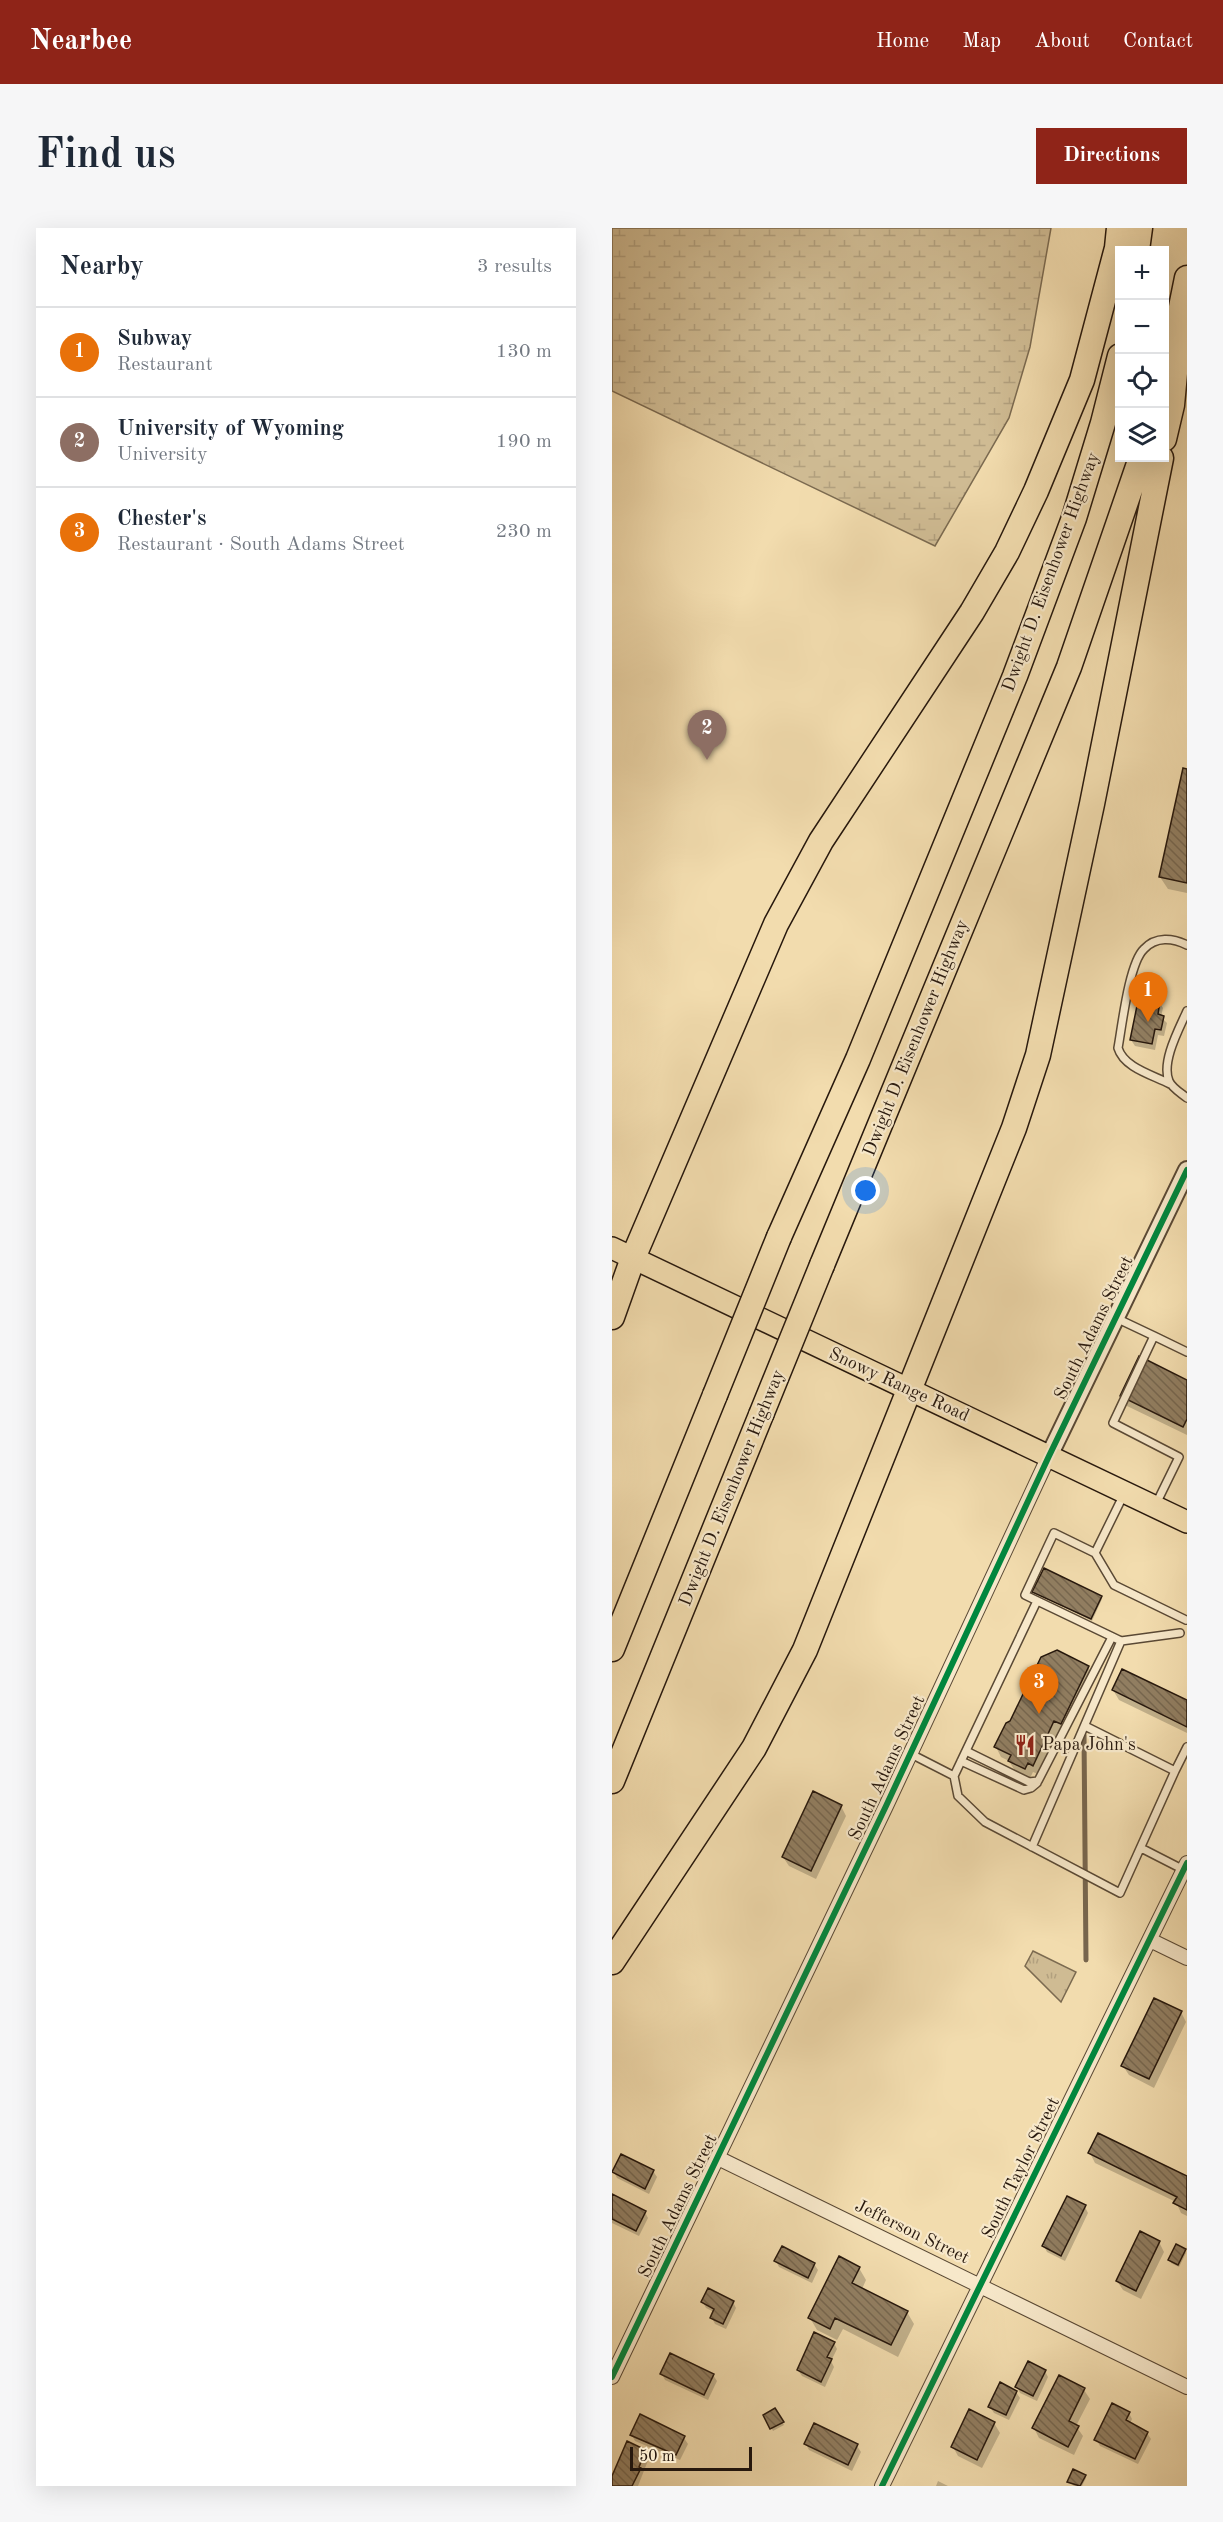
<!DOCTYPE html>
<html lang="en">
<head>
<meta charset="utf-8">
<style>
	:root { --surface:#fff; --page:#f6f6f7; --text:#1f2937; --muted:#747a83; --line:#e0e1e3; --accent:#8f2418 }
	body { margin:0; font-family:"Old Standard TT",serif; background:var(--page); color:var(--text) }
	.controls { position:absolute; right:18px; top:18px; display:grid; overflow:hidden; border-radius:0px; box-shadow:0 6px 24px #0002 }
	.controls button { width:54px; height:54px; display:grid; place-items:center; padding:0; border:0; border-bottom:2px solid var(--line); background:var(--surface); color:var(--text); font:30px sans-serif }
	.scale { position:absolute; left:18px; bottom:15px; width:122px; box-sizing:border-box; padding-left:6px; border:3px solid #27180d; border-top:0; font-size:16px; line-height:21px; white-space:nowrap; color:#27180d; -webkit-text-stroke:4px #f7e8ca; paint-order:stroke }
	.you { position:absolute; left:254px; top:963px; width:21px; height:21px; margin:-15px; border:4px solid #fff; border-radius:50%; background:#1a73e8; box-shadow:0 0 0 9px #1a73e833 }
	.badge { display:grid; place-items:center; width:39px; height:39px; border-radius:50%; background:var(--accent); color:#fff; font-size:20px; font-weight:700 }
	.pin { position:absolute; translate:-50% -50px; filter:drop-shadow(0 2px 3px #0008) }
	.pin::after { content:''; position:absolute; top:32px; width:21px; height:18px; background:inherit; clip-path:polygon(0 0,100% 0,50% 100%) }
	.list { margin:0; padding:0; list-style:none }
	h2 { display:flex; justify-content:space-between; align-items:center; height:78px; margin:0; padding:0 24px; font-size:26px }
	h2 small { font-size:20px; font-weight:400; color:var(--muted) }
	.list li { display:grid; grid-template-columns:39px 1fr auto; gap:18px; align-items:center; box-sizing:border-box; height:90px; padding:0 24px; border-top:2px solid var(--line) }
	.list b { display:block; font-size:22px; white-space:nowrap }
	.list p { margin:0; font-size:20px; white-space:nowrap; color:var(--muted) }
	.list em { font-size:20px; font-style:normal; color:var(--muted) }
	.icon { flex:none; width:33px; height:33px; fill:none; stroke:currentColor; stroke-width:2; stroke-linecap:round; stroke-linejoin:round }
	.map { position:relative; flex:none; width:575px; height:2258px; overflow:hidden; border-radius:0px }
	header { display:flex; align-items:center; gap:36px; box-sizing:border-box; height:84px; padding:0 30px; background:var(--accent); color:#fff }
	header strong { font-size:28px }
	nav { display:flex; gap:33px; margin-inline-start:auto; font-size:21px }
	.intro { display:flex; align-items:center; justify-content:space-between; box-sizing:border-box; height:144px; padding:0 36px }
	h1 { margin:0; font-size:42px }
	.button { padding:15px 27px; border-radius:0px; background:var(--accent); color:#fff; font-size:21px; font-weight:700 }
	main { display:flex; gap:36px; padding:0 36px }
	aside { flex:1; background:var(--surface); border-radius:0px; box-shadow:0 6px 24px #0002 }
	.map>svg:first-child { display:block }
	.wetland { fill:url(#wetland-marsh); stroke:#7b6a50; stroke-width:1.5 }
	.park { fill:url(#park-tufts); stroke:#7b6a50; stroke-width:1.5 }
	.shadow { fill:#0003 }
	.lines { fill:none; stroke-linecap:round; stroke-linejoin:round }
	.stream { stroke:#77654d; stroke-width:5 }
	.building { fill:url(#building-back-hatch); stroke:#27180d; stroke-width:1.5 }
	.service-casing { stroke:#5a4935; stroke-width:10 }
	.minor-casing { stroke:#5a4935; stroke-width:16 }
	.tertiary-casing { stroke:#5a4935; stroke-width:20 }
	.primary-casing { stroke:#27180d; stroke-width:24 }
	.motorway-casing { stroke:#27180d; stroke-width:27 }
	.service { stroke:#f7e8ca; stroke-width:7 }
	.minor { stroke:#f7e8ca; stroke-width:14 }
	.tertiary { stroke:#f7e8ca; stroke-width:16 }
	.primary { stroke:#f2dcae; stroke-width:21 }
	.motorway { stroke:#f2dcae; stroke-width:24 }
	.motorway-bridge-casing { stroke:#27180d; stroke-width:27; stroke-linecap:butt }
	.motorway-bridge { stroke:#f2dcae; stroke-width:24 }
	.cycleway-casing { stroke:#f7e8ca; stroke-width:10 }
	.cycleway { stroke:#00873e; stroke-width:6 }
	.labels { text-anchor:middle; dominant-baseline:central; stroke-width:4.5; stroke-linejoin:round; paint-order:stroke }
	.street-label { font-size:18px; fill:#27180d; stroke:#f7e8ca }
	.poi-label { font-size:18px; fill:#27180d; stroke:#f7e8ca; text-anchor:start }
</style>
</head>
<body>
<header>
<strong>Nearbee</strong>
<nav><a>Home</a><a>Map</a><a>About</a><a>Contact</a></nav>
</header>
<div class="intro"><h1>Find us</h1><a class="button">Directions</a></div>
<main>
<aside>
<h2>Nearby<small>3 results</small></h2>
<ul class="list">
<li><span class="badge" style="background:#e8710a">1</span><div><b>Subway</b><p>Restaurant</p></div><em>130 m</em></li>
<li><span class="badge" style="background:#8d6e63">2</span><div><b>University of Wyoming</b><p>University</p></div><em>190 m</em></li>
<li><span class="badge" style="background:#e8710a">3</span><div><b>Chester's</b><p>Restaurant · South Adams Street</p></div><em>230 m</em></li>
</ul>
</aside>
<div class="map">
<svg width="575" height="2258" viewBox="0 0 575 2258">
	<defs>
		<pattern id="wetland-marsh" width="20" height="14" patternUnits="userSpaceOnUse" patternTransform="scale(1.5)"><rect width="20" height="14" fill="#cfbb93"/><path d="M1 5h8M5 5V1M11 12h8M15 12V8" fill="none" stroke="#b2a07e"/></pattern>
		<pattern id="park-tufts" width="24" height="20" patternUnits="userSpaceOnUse" patternTransform="scale(1.5)"><rect width="24" height="20" fill="#cfbb93"/><path d="M3 7l-1-3M5 7V3M7 7l1-3M15 17l-1-3M17 17v-4M19 17l1-3" fill="none" stroke="#b2a07e"/></pattern>
		<pattern id="building-back-hatch" width="6" height="6" patternUnits="userSpaceOnUse" patternTransform="scale(1.5)"><rect width="6" height="6" fill="#917e61"/><path d="M-1 5l2 2M0 0l6 6M5-1l2 2" fill="none" stroke="#76664e"/></pattern>
	</defs>
	<rect width="100%" height="100%" fill="#f2dcae"/>
	<filter id="stains"><feTurbulence type="fractalNoise" baseFrequency=".00333" numOctaves="4"/><feColorMatrix values="0 0 0 0 .2 0 0 0 0 .09 0 0 0 0 .02 0 0 0 .5 -.17"/></filter>
	<radialGradient id="worn" r=".72"><stop offset=".6" stop-color="#630" stop-opacity="0"/><stop offset="1" stop-color="#630" stop-opacity=".3"/></radialGradient>
	<path class="wetland" d="M0,0H439L418,119L397,190L323,318L0,163Z"/>
	<path class="park" d="M421,1723L464,1744L449,1774L413,1738Z"/>
	<path class="shadow" d="M572,541L575,542V665L556,661L548,649Z
		M547,774L551,780L549,789L555,795L552,808L546,807L543,822L523,818L519,812Z
		M528,1130L575,1153V1207L515,1178L510,1168Z
		M422,1364L489,1369L490,1371L480,1393Z
		M476,1439L482,1448L454,1505L448,1502L426,1546L421,1544L418,1550L403,1543L397,1533L389,1529L384,1519Z
		M510,1443L575,1474V1505L507,1472L501,1462Z
		M229,1578L234,1588L204,1651L177,1638L171,1629Z
		M569,1784L574,1794L542,1860L517,1847L511,1838Z
		M487,1907L575,1949V1988L569,1985L564,1974L483,1935L478,1925Z
		M41,1943L45,1949L37,1966L5,1950L2,1944Z
		M0,1968L33,1984L36,1990L27,2008L0,1995Z
		M473,1979L476,1985L453,2033L435,2024L432,2018Z
		M547,2014L552,2024L529,2071L511,2062L505,2053Z
		M573,2022L574,2025L567,2039L559,2035L558,2032Z
		M164,2033L202,2036L206,2042L200,2055L167,2039Z
		M247,2040L254,2052L250,2061L295,2084L302,2096L286,2129L231,2101L225,2112L205,2102L198,2090Z
		M91,2074H121L124,2080L114,2101L103,2096L100,2090L102,2084L94,2080Z
		M222,2115L225,2121L219,2133L222,2139L213,2159L190,2148L186,2142Z
		M433,2143L436,2149L425,2173L408,2165L405,2159Z
		M50,2146L101,2147L105,2153L96,2172L53,2152Z
		M472,2162L478,2171L464,2198L471,2208L462,2227L427,2210L422,2200Z
		M404,2164L408,2170L397,2192L382,2185L378,2179Z
		M163,2182L172,2197L161,2203L153,2187Z
		M517,2185L520,2191L518,2196L535,2205L539,2211L526,2236L488,2218L484,2211Z
		M382,2195L388,2205L370,2240L346,2228L341,2219Z
		M203,2197L245,2218L249,2224L240,2243L197,2222L194,2216Z
		M20,2207L72,2210L76,2216L68,2232L23,2213Z
		M33,2224L37,2230L26,2258H0V2250Z
		M473,2248L474,2250L470,2258H462L457,2254Z
		M326,2253L336,2258H324Z"/>
	<g class="lines">
		<path class="stream" d="M472,1507L474,1732"/>
	</g>
	<path class="building" d="M571,540L575,541V655L547,649Z
		M527,768L548,773L546,786L552,788L549,802L543,801L540,816L518,812Z
		M527,1128L575,1152V1191L571,1199L508,1168Z
		M432,1340L490,1368L479,1391L420,1364Z
		M445,1422L477,1438L449,1496L442,1493L421,1538L416,1535L413,1541L396,1533L399,1527L382,1519L394,1495L398,1493L429,1429Z
		M510,1441L575,1472V1499L500,1462Z
		M201,1563L230,1577L199,1643L170,1629Z
		M542,1770L570,1783L537,1851L509,1838Z
		M486,1905L575,1948V1982L561,1975L565,1969L476,1925Z
		M9,1926L42,1942L33,1961L0,1944Z
		M0,1966L34,1983L24,2003L0,1991Z
		M455,1968L474,1977L449,2028L430,2018Z
		M528,2003L548,2013L524,2063L504,2053Z
		M564,2016L574,2021L566,2037L556,2032Z
		M170,2018L203,2035L196,2050L162,2033Z
		M227,2028L248,2039L240,2055L296,2083L279,2117L223,2090L218,2101L196,2090Z
		M96,2060L122,2073L111,2096L98,2090L102,2081L89,2074Z
		M202,2104L223,2114L215,2129L220,2131L209,2154L185,2142Z
		M58,2125L102,2146L92,2167L48,2146Z
		M416,2133L434,2142L421,2168L403,2159Z
		M447,2147L473,2160L457,2193L467,2198L456,2219L420,2200Z
		M388,2154L405,2163L394,2187L376,2179Z
		M500,2175L518,2184L514,2192L536,2204L523,2231L482,2212Z
		M163,2180L172,2194L158,2201L151,2187Z
		M357,2181L383,2194L365,2232L339,2219Z
		M28,2186L73,2208L64,2227L18,2207Z
		M202,2195L246,2216L236,2237L192,2216Z
		M15,2213L34,2222L27,2239L29,2240L20,2258H0V2248Z
		M461,2241L474,2247L468,2258L455,2254Z"/>
	<g class="lines">
		<defs>
			<path id="service" d="M575,783C567,801 549,834 557,853C560,860 569,865 575,870
				M558,856C541,847 512,840 506,820C510,798 517,735 532,721C544,708 561,710 575,717
				M504,1090L542,1108L501,1195L567,1229L544,1276
				M542,1108L575,1124
				M483,1325L512,1266
				M425,1373L342,1548L346,1568L373,1594L508,1665L563,1543
				M568,1405L509,1413L413,1367L442,1305L483,1325L502,1357L574,1392
				M473,1498L563,1543L575,1519
				M354,1523L417,1554L426,1553L500,1409
				M299,1526L342,1548
				M349,1533L412,1562L419,1560L425,1555
				M420,1619L509,1413
				M529,1620L572,1642"/>
			<path id="minor" d="M538,1712L575,1730
				M106,1930L575,2159
				M0,2149L274,1578L437,1228
				M270,2258L575,1635"/>
			<path id="tertiary" d="M437,1228L575,942"/>
			<path id="primary" d="M0,1020L575,1294"/>
			<path id="motorway" d="M525,22L528,0
				M563,109L575,50
				M552,211L560,177L568,93
				M167,1009L246,831L403,448L462,290L491,195L508,128
				M210,1037L457,439L529,230
				M0,1089L21,1030L164,696L209,613L360,384L395,324L424,263L470,152L505,20L507,0
				M0,1421L103,1167
				M0,1553L149,1187
				M0,1734L142,1520L193,1422L402,900L426,827L480,576L549,230"/>
		</defs>
		<use href="#service" class="service-casing"/>
		<use href="#minor" class="minor-casing"/>
		<use href="#tertiary" class="tertiary-casing"/>
		<use href="#primary" class="primary-casing"/>
		<use href="#motorway" class="motorway-casing"/>
		<use href="#service" class="service"/>
		<use href="#minor" class="minor"/>
		<use href="#tertiary" class="tertiary"/>
		<use href="#primary" class="primary"/>
		<use href="#motorway" class="motorway"/>
		<defs>
			<path id="motorway-bridge" d="M103,1167L167,1009
				M149,1187L210,1037"/>
		</defs>
		<use href="#motorway-bridge" class="motorway-bridge-casing"/>
		<use href="#motorway-bridge" class="motorway-bridge"/>
		<defs>
			<path id="cycleway" d="M0,2149L274,1578L437,1228L575,942
				M270,2258L575,1635"/>
		</defs>
		<use href="#cycleway" class="cycleway-casing"/>
		<use href="#cycleway" class="cycleway"/>
	</g>
	<defs>
		<symbol id="restaurant-bare" viewBox="-9 -9 18 18"><path d="M-5-6h1v4h1v-4h1v4h1v-4h1v5L-1.5 .5V6h-2V.5L-5-1ZM5-6V6H3V1.5H1.5Q1.5-4 5-6Z" fill="#8f2418" stroke="#f7e8ca" stroke-width="2.5" paint-order="stroke"/></symbol>
	</defs>
	<g fill-rule="evenodd">
		<use href="#restaurant-bare" x="398" y="1502" width="30" height="30"/>
	</g>
	<g class="labels">
		<g class="street-label">
			<text transform="translate(439 344) rotate(-70)">Dwight D. Eisenhower Highway</text>
			<text transform="translate(304 810) rotate(-68)">Dwight D. Eisenhower Highway</text>
			<text transform="translate(482 1100) rotate(-64)">South Adams Street</text>
			<text transform="translate(287 1157) rotate(25)">Snowy Range Road</text>
			<text transform="translate(120 1260) rotate(-68)">Dwight D. Eisenhower Highway</text>
			<text transform="translate(275 1540) rotate(-65)">South Adams Street</text>
			<text transform="translate(409 1940) rotate(-64)">South Taylor Street</text>
			<text transform="translate(66 1978) rotate(-64)">South Adams Street</text>
			<text transform="translate(300 2004) rotate(26)">Jefferson Street</text>
		</g>
		<g class="poi-label">
			<text x="430" y="1517">Papa John's</text>
		</g>
	</g>
	<rect width="100%" height="100%" filter="url(#stains)"/>
	<rect width="100%" height="100%" fill="url(#worn)"/>
</svg>
<div class="controls">
<button>+</button>
<button>−</button>
<button><svg class="icon" aria-label="locate" viewBox="0 0 24 24"><circle cx="12" cy="12" r="6"/><path d="M12 2v4M12 18v4M2 12h4M18 12h4"/></svg></button>
<button><svg class="icon" aria-label="layers" viewBox="0 0 24 24"><path d="M12 4l9 5-9 5-9-5zM3 14l9 5 9-5"/></svg></button>
</div>
<div class="scale">50 m</div>
<div class="you"></div>
<div class="pin badge" style="left:536px;top:794px;background:#e8710a">1</div>
<div class="pin badge" style="left:95px;top:532px;background:#8d6e63">2</div>
<div class="pin badge" style="left:427px;top:1486px;background:#e8710a">3</div>
</div>
</main>
</body>
</html>
